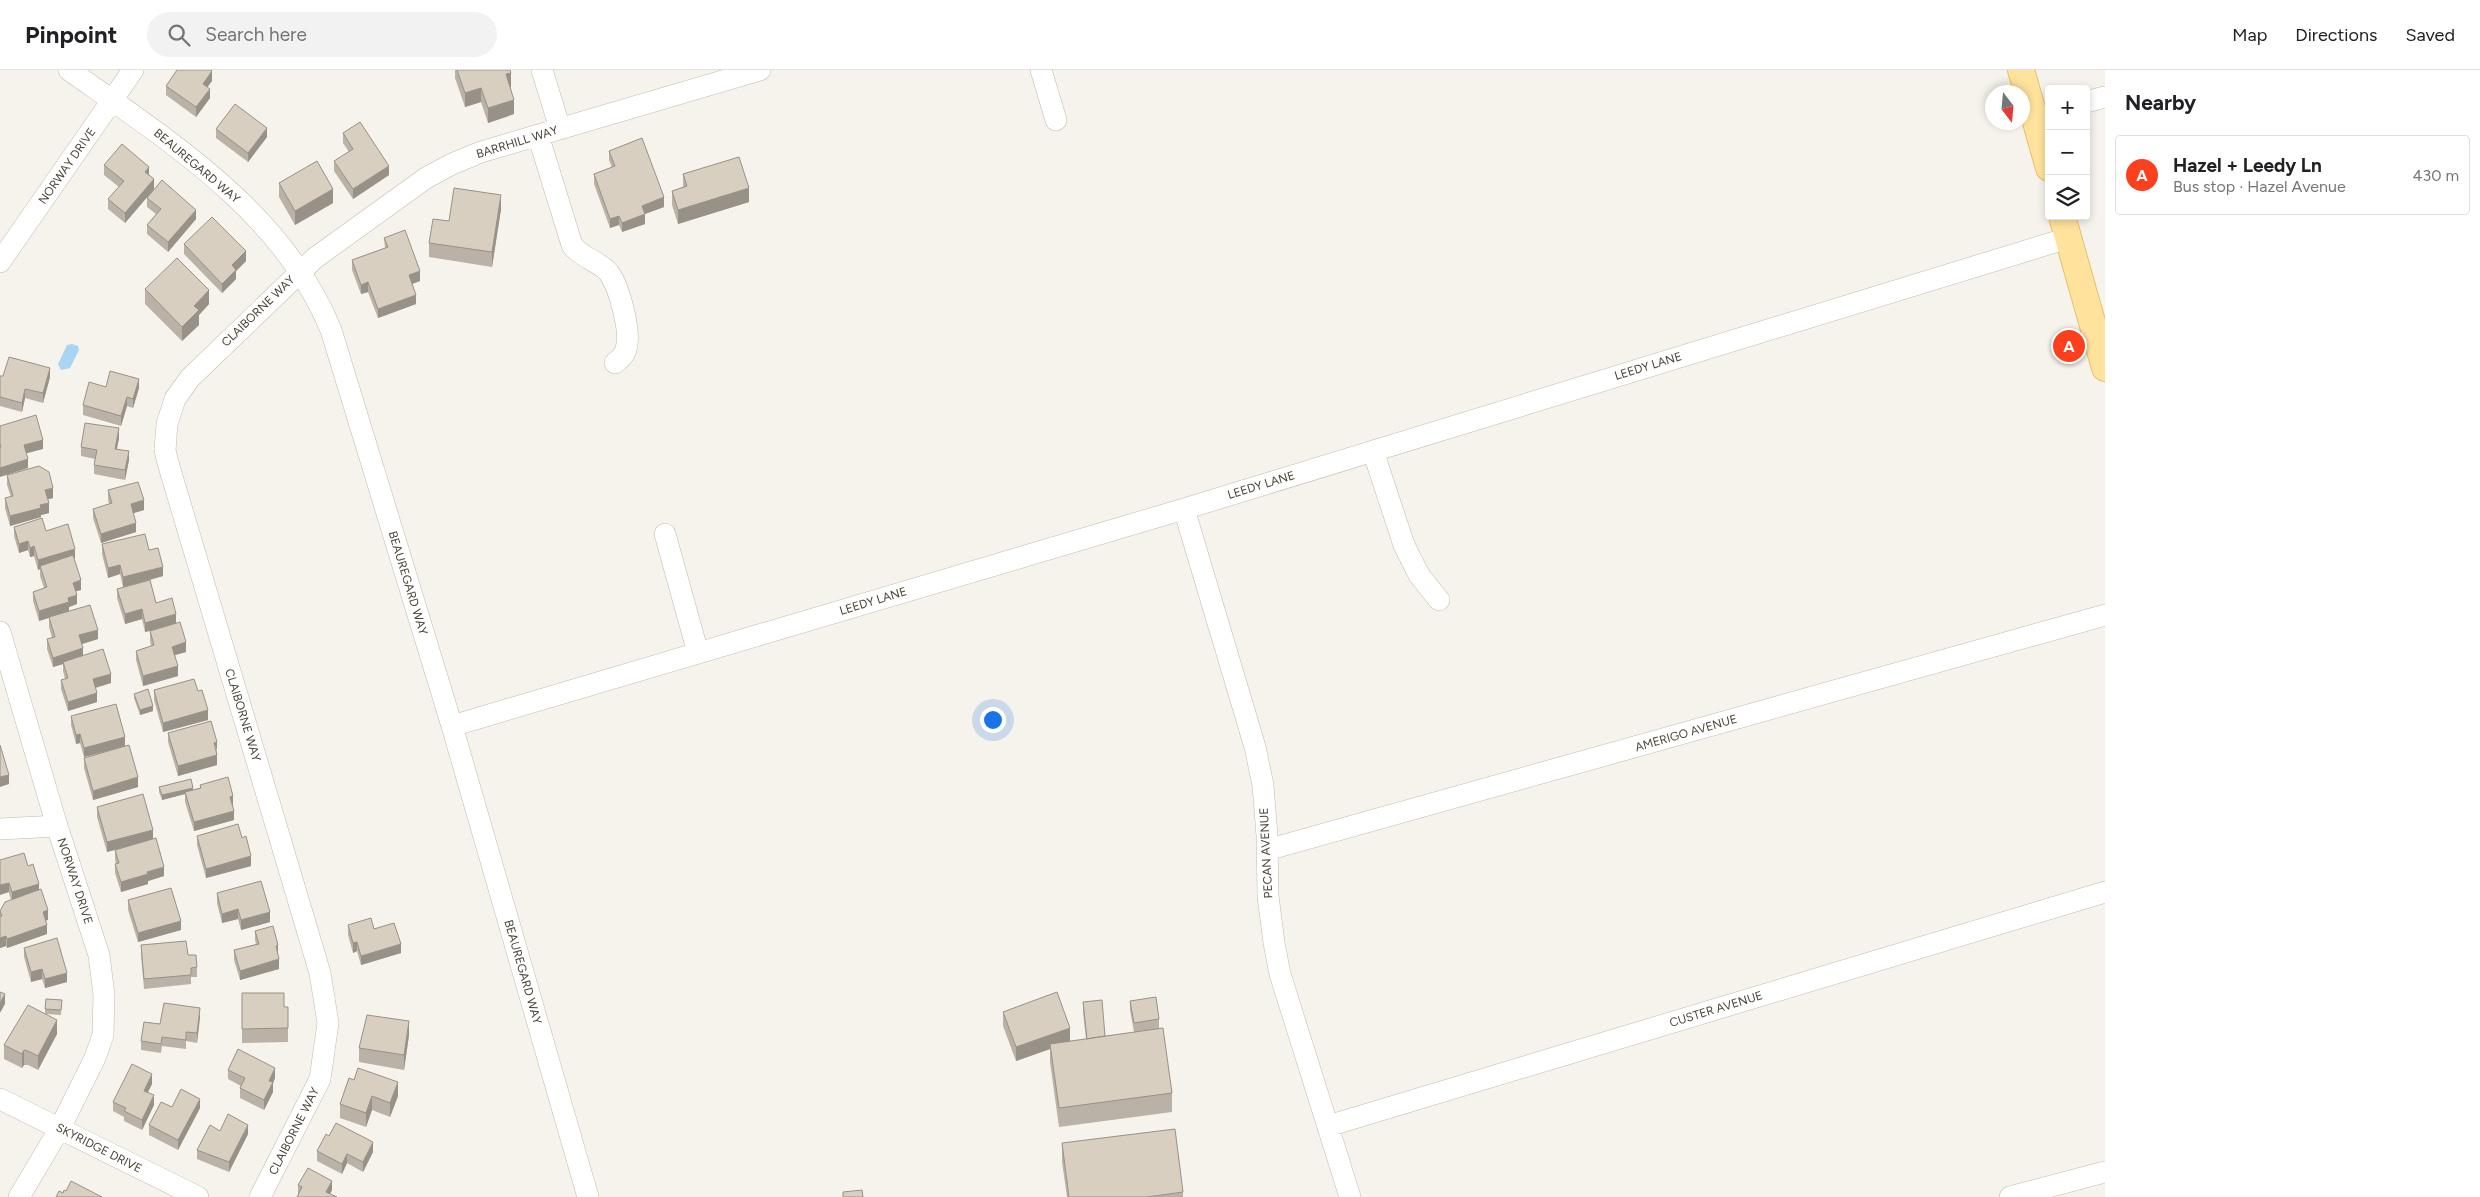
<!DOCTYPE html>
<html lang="en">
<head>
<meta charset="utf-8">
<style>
	:root { --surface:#fff; --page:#f2f2f2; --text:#202124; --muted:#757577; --line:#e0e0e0; --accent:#fc3f1d }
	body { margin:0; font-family:Figtree,sans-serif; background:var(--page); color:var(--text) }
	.controls { position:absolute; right:15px; top:15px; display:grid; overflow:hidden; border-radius:5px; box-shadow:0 2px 8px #0003 }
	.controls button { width:45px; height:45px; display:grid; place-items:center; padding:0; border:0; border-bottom:1px solid var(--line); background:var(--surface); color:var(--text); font:25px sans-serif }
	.compass { position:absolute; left:1985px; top:15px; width:45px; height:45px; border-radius:50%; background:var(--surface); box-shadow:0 2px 8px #0003; rotate:164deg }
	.you { position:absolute; left:992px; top:649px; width:18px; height:18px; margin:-12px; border:4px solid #fff; border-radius:50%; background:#1a73e8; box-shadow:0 0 0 8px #1a73e833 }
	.badge { display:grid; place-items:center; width:32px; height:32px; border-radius:50%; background:var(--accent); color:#fff; font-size:16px; font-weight:700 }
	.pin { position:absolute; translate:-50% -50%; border:2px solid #fff; box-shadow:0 1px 5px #0006 }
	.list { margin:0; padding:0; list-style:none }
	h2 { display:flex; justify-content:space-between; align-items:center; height:65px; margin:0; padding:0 20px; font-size:21px }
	h2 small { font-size:16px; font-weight:400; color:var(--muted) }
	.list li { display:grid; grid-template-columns:32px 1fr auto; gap:15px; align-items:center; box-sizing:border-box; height:80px; margin:0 10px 10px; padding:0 10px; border:1px solid var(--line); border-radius:5px }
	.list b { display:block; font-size:19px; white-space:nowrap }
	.list p { margin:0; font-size:16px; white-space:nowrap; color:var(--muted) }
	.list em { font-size:16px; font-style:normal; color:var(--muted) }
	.icon { flex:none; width:28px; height:28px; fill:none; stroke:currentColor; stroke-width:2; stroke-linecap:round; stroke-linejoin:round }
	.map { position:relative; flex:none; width:2105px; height:1127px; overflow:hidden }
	header { display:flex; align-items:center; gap:30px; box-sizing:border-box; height:70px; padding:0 25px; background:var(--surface); border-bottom:1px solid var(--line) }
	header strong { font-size:24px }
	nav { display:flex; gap:28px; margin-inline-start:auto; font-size:18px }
	.search { width:350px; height:45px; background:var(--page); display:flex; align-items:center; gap:12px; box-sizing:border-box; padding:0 18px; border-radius:28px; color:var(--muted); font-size:19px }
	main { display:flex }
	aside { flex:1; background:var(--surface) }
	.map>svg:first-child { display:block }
	.water { fill:#a9d4f2 }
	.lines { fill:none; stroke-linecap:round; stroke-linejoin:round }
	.minor-casing { stroke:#c2bbae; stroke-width:22 }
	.major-casing { stroke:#e6c16a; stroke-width:28 }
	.minor { stroke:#fff; stroke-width:21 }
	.major { stroke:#ffe39c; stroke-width:26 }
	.wall { fill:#bab2a6 }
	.shaded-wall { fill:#979187 }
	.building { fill:#d8cfc1; stroke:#979187 }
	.labels { text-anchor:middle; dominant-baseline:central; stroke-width:4; stroke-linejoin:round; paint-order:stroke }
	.street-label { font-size:12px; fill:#4b4439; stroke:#fff }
</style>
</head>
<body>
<header>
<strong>Pinpoint</strong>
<div class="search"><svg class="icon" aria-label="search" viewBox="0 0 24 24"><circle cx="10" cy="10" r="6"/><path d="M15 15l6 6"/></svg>Search here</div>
<nav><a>Map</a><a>Directions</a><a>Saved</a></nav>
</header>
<main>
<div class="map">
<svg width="2105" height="1127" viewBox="0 0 2105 1127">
	<rect width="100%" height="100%" fill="#f6f3ec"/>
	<path class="water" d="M72,274L78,276L79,280L70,298L61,300L58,294L67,275Z"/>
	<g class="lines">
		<defs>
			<path id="minor" d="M69,0C169,71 283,142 331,260L452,656L588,1127
				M542,0L560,59
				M1041,0L1056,50
				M2086,32L2105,27
				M538,65L572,175C581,188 600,191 609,203C619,217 633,265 625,282C623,286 619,290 615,293
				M0,192L133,0
				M1373,381L1404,475L1419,505L1439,530
				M1184,439L1255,677L1263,715L1267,766L1268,826L1274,873L1280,904L1350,1127
				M665,464L698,583
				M0,562L57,756L99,885L104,925L103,965L95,988L60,1058L19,1127
				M452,656L1184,439L2068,168
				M0,759L57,756
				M1267,780L2105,545
				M0,1029L198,1127
				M1328,1056L2105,822
				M260,1127L320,1009L328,953L320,903L168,393L165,380L167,354L175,329L190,308L315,188L426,108L452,94L481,82L760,0
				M2010,1127L2105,1102"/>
			<path id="major" d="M2021,0L2049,98
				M2062,146L2105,298"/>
		</defs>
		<use href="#minor" class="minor-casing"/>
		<use href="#major" class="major-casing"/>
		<use href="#minor" class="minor"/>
		<use href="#major" class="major"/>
	</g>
	<path class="wall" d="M455,0H510L511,17H510L514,44L488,53L481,32L465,37L455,8Z
		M212,11L207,17L210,28L196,47L166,25V16Z
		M216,59L267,67L248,92L216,68Z
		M343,63L389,105L353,129L334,101V91L349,82L343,73Z
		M609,81L664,137L645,144V154L622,162L619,155L610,158L594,114V104L612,98L609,90Z
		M104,95L149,105L154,119L125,153L108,139V129L119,117L104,105Z
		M683,104L749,132L678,154L672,135V121L683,117Z
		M279,113L333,133L295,155L279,127Z
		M147,128L196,149L168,182L147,164V155L156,144L147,137Z
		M501,139L492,197L429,187V173L449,151Z
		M384,168L420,211L412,214L416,234L378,248L368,222L361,224L352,200V190L385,178Z
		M184,174L246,191L236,201V209L222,223L184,184Z
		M145,219L209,234L199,245V255L182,271L145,234Z
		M0,306H3L50,307L43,333L25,328L22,342L0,336Z
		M106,317L139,318L133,338L127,336L121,356L83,345V335Z
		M119,368L117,379L129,390L125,410L94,404V395L95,389L81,386V377Z
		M7,405L53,428L48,429L49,443L41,445V447L10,456L5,438V428L11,427L7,415Z
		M108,420L144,440L133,443L136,462L101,473L93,448V439L109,434L108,430Z
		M14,457L46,461L75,488L74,489L81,520L76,521L77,534L69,537V541L98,569L81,574L83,585L111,613L96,618L97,632L68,641L61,619V610L65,609L63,601V594L53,597L47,579V569L52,568L49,557V548L39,551L33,531V522L44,518L40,506V499L38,500L34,486L30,487L28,480L19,483L14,466Z
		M102,474L149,480L163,506L150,510L156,533L176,553L186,582L175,585L178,606L143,616L136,590V581L151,576L150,571V561L158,559L145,562L142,549L125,554L117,528V519L149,510L123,517L120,504L108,508L102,484Z
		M154,620L198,621L208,650L163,662L154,630Z
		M134,624L153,641L140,645L134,628Z
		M71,646L125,676L138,717L93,730L84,698V688L111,680L84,687L80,673L76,674L71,655Z
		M168,663L217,681V695L178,706L168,672Z
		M200,715L233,736H232L234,750L194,761L185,732V724L162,730L159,722V717L193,720L200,718Z
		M97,737L153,769L164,806L148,811V814L121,822L115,803V794H116L115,790V780L148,771L107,782L97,747Z
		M197,766L251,796L206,808L197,775Z
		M0,790L28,796L39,820L48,850H46L47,864L7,878L6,876L0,878V841L11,830Z
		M217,823L270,852L241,860L238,849L222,853L217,833Z
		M128,830L181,860L138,872L128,840Z
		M348,855L374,859L401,883L361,895L357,881L353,883L348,865Z
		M255,861L278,884L279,899L240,910L234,890V880L256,874L255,870Z
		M141,875L188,885L197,897V907H191V914L144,919L141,885Z
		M24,878L67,912L45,918L42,909L31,912L24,887Z
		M242,923L284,937H288V972L242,973Z
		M62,930L61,945L45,944L57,964L38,1000L28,995H24L22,998L4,989V975L45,944V939Z
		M1130,931L1159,949V958L1172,1023V1042L1059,1057L1050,992V979L1016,991L1003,956V942L1070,971L1086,969L1083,942V932L1105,966L1134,962L1130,940Z
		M200,947L197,973L186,971V979L162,976L161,983L141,980V971L160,954Z
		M409,965L404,1000L359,992V978Z
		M228,1000L275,1008L273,1013V1022L264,1040L240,1028V1018L241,1016L228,1009Z
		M349,1008L398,1026L390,1047L372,1040L366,1057L340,1048V1034Z
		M152,1014L148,1022L154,1035L142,1060L124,1051V1047L113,1041V1032Z
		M172,1037L200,1038L178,1080L149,1065V1055Z
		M220,1061L248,1064L229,1102L197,1089V1080Z
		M329,1066L373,1082L363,1102L347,1093L342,1104L317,1091V1081Z
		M1062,1073L1183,1122V1127H1067L1062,1092Z
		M298,1115L332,1120L330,1124L298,1125Z"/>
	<path class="shaded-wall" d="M212,1V11L203,23V14Z
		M511,3V17L506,19V4Z
		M481,18V32L465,37V23Z
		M210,19V28L196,47V37Z
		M514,30V44L488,53V38Z
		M267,58V67L248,92V83Z
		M389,96V105L353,129V119Z
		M149,97V106L145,102Z
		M154,109V119L125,153V143Z
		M749,118V132L678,154V140Z
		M333,119V133L295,155V141Z
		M501,125V139L492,197V182Z
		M664,127V137L642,145V136Z
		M196,140V149L168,182V172Z
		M645,144V154L622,162V153Z
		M619,146V155L610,158V149Z
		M246,181V191L236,201V209L222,223V214L232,195Z
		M420,201V211L409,215V205Z
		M368,212V222L361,224V215Z
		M209,220V234L199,245V255L182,271V257L194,236Z
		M416,225V234L378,248V239Z
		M50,298V307L43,333V323Z
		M139,309V318L133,338V329Z
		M25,319V328L22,342V333Z
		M127,327V336L121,356V346Z
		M119,358V368L115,388V379Z
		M43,370V379L24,384V375Z
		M129,381V390L125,410V400Z
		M28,389V398L0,407V398Z
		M53,418V428L45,430V420Z
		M144,430V440L131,444V434Z
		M49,433V443L41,445V447L10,456V446L40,435Z
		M136,453V462L101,473V464Z
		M28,471V480L19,483V474Z
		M34,476V486L30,487V478Z
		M75,479V488L41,499L40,496V499L38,500V490Z
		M120,495V504L108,508V498Z
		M163,497V506L123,517V507Z
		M81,510V520L73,522V513Z
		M77,525V534L69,537V541L39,551V541L68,528Z
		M142,539V549L125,554V544Z
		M176,544V554L145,562V553Z
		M98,560V569L79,575V565Z
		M186,572V582L172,586V577Z
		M83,578V588L63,592V594L53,597V588Z
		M178,596V606L143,616V606Z
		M111,604V613L93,618V609Z
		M97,623V632L68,641V632Z
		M153,636V641L140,645V640Z
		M208,640V650L163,662V653Z
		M80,664V673L76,674V665Z
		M125,667V676L84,687V678Z
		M217,672V681L214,673Z
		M217,685V695L178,706V696Z
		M9,705V714L0,717V707Z
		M138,707V717L93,730V721Z
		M193,718V722H185V724L162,730V725Z
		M233,726V736L230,737V727Z
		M234,741V750L194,761V752Z
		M153,760V769L107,782V772Z
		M251,786V796L206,808V799Z
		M164,797V806L148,811V814L121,822V812L147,802Z
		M9,813V822L0,825V815Z
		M39,814V823L12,832V822Z
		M238,839V849L222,853V844Z
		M48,840V850L43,851V842Z
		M270,842V852L241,860V850Z
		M181,851V860L138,872V863Z
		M47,855V864L7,878V869Z
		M6,866V876L0,878V868Z
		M357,872V881L353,883V873Z
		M401,874V883L361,895V886Z
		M278,875V884L276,885V876Z
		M279,889V899L240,910V901Z
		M42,899V909L31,912V902Z
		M67,903V912L45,918V909Z
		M5,924V934L0,943V933Z
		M200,938V947L197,973V963Z
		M57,950V964L38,1000V986Z
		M409,951V965L404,1000V985Z
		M1070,958V972L1050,974V979L1016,991V977Z
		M24,980V995L22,998V984Z
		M275,998V1008L273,1013V1022L264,1040V1030L269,1011Z
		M152,1004V1014L144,1030V1021Z
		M398,1012V1026L390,1047V1033Z
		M154,1025V1035L142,1060V1050Z
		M372,1026V1040L366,1057V1043Z
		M200,1029V1038L178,1080V1070Z
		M248,1055V1064L229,1102V1092Z
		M373,1072V1082L363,1102V1092Z
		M347,1084V1093L342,1104V1094Z
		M332,1111V1120L328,1127L326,1122Z"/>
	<path class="building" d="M177,0H210L212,1L203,14L210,19L196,37L166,16Z
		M457,0H510L511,3L506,4L514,30L488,38L481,18L465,23Z
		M235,34L267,58L248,83L216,59Z
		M360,52L389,96L353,119L334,91L353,79L343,63Z
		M642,68L664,127L642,136L645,144L622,153L619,146L610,149L594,104L615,96L609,81Z
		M122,74L149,97L145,102L154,109L125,143L108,129L124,111L104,95Z
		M739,87L749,118L678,140L672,121L687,116L683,104Z
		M317,91L333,119L295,141L279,113Z
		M162,110L196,140L168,172L147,155L161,139L147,128Z
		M454,118L501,125L492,182L429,173L433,149L449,151Z
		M212,147L246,181L232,195L236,200L222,214L184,174Z
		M405,160L420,201L409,205L416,225L378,239L368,212L361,215L352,190L388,177L384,168Z
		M177,188L209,220L194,236L199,240L182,257L145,219Z
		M9,287L50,298L43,323L25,319L22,333L0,327V306H3Z
		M110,301L139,309L133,329L127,327L121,346L83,335L89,312L106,317Z
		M36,345L43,370L24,375L28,389L0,398V377H1L0,373V356Z
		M85,353L119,358L115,379L129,381L125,400L94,395L97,380L81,377Z
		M39,396L49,402L53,418L45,420L49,433L40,435L41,438L10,446L5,428L13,426L7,405Z
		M138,412L144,430L131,434L136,453L101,464L93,439L112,433L108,420Z
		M42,448L46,461L68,454L75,479L38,490L34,476L30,478L28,471L19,474L14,457Z
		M145,464L149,480L158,478L163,497L123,507L120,495L108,498L102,474Z
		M73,485L81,510L73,513L77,525L68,528L69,532L39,541L33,522L47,517L40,496Z
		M150,510L156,533L172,528L176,544L145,553L142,539L125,544L117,519Z
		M90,535L98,560L79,565L83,578L53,588L47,569L55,567L49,547Z
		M180,552L186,572L172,577L178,596L143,606L136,581L154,575L150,561Z
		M103,579L111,604L93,609L97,623L68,632L61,610L68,608L63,592Z
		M194,609L198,621L202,620L208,640L163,653L154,620Z
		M148,619L153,636L140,640L134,624Z
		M116,634L125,667L84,678L80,664L76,665L71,646Z
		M211,651L217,672L214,673L217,685L178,696L168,663Z
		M0,675L9,705L0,707Z
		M129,675L138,707L93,721L84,688Z
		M228,707L233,726L230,727L234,741L194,752L185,722L201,718L200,715Z
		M191,709L193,718L162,725L159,717Z
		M143,724L153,760L107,772L97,737Z
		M238,754L242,768L246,766L251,786L206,799L197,766Z
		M156,768L164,797L147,802L148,804L121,812L115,794L119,793L115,780Z
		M24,783L28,796L33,794L39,814L12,822L9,813L0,815V790Z
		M261,811L270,842L241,850L238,839L222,844L217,823Z
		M171,818L181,851L138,863L128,830Z
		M41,819L48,840L43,842L47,855L7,869L6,866L0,868V846H2L0,841L5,832Z
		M371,848L374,859L394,853L401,874L361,886L357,872L353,873L348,855Z
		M273,856L278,875L276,876L279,889L240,901L234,880L259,874L255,861Z
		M57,868L67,903L45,909L42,899L31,902L24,878Z
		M186,871L188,885H196L197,897L191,898V905L144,909L141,875Z
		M0,922L5,924L0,933Z
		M1057,922L1070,958L1016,977L1003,942Z
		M242,923H284V937H288V958L242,959Z
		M1156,927L1159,949L1134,953L1130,931Z
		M46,929L62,930L61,940L45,939Z
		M1102,930L1105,966L1087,969L1083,932Z
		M164,933L200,938L197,963L186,962V970L162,967L161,974L141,971L144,952L160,954Z
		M28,935L57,950L38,986L28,981L24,980L22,984L4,975Z
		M367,945L409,951L404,985L359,978Z
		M1163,958L1172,1023L1059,1038L1050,974Z
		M238,979L275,998L269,1011L273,1012L264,1030L240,1018L245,1008L228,1000Z
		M132,994L152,1004L144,1021L154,1025L142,1050L124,1041L126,1038L113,1032Z
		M358,998L398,1012L390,1033L372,1026L366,1043L340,1034L349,1008L354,1010Z
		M181,1019L200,1029L178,1070L149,1055L161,1032L172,1037Z
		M228,1044L248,1055L229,1092L197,1080L210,1055L220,1061Z
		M336,1053L373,1072L363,1092L347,1084L342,1094L317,1081L326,1064L329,1066Z
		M1175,1059L1183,1122L1147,1127H1069L1062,1073Z
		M308,1098L332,1111L326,1122L337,1127H297L302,1117L298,1115Z
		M71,1111L102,1127H56L59,1121L63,1123L64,1120L66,1121Z
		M862,1120L863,1127H843V1122Z"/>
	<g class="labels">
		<g class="street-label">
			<text transform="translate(517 72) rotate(-17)">BARRHILL WAY</text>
			<text transform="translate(67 96) rotate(-55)">NORWAY DRIVE</text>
			<text transform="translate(197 96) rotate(40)">BEAUREGARD WAY</text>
			<text transform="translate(258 241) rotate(-44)">CLAIBORNE WAY</text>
			<text transform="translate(1648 296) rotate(-17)">LEEDY LANE</text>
			<text transform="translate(1261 415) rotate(-17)">LEEDY LANE</text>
			<text transform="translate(408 513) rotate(73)">BEAUREGARD WAY</text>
			<text transform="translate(873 531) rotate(-17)">LEEDY LANE</text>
			<text transform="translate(243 645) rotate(73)">CLAIBORNE WAY</text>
			<text transform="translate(1686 663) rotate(-16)">AMERIGO AVENUE</text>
			<text transform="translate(1266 783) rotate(-93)">PECAN AVENUE</text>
			<text transform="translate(75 811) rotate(72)">NORWAY DRIVE</text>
			<text transform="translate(523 902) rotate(74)">BEAUREGARD WAY</text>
			<text transform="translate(1716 939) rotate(-17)">CUSTER AVENUE</text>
			<text transform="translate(294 1061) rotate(-63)">CLAIBORNE WAY</text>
			<text transform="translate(99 1078) rotate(27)">SKYRIDGE DRIVE</text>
		</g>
	</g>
</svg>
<div class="controls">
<button>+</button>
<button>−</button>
<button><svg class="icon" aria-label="layers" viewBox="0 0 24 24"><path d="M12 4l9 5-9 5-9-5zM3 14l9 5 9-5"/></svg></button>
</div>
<svg class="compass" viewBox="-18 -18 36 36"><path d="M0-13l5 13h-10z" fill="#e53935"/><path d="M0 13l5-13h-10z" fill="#757577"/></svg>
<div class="you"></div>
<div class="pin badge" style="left:2069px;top:276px">A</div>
</div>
<aside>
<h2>Nearby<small></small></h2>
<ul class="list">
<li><span class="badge">A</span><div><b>Hazel + Leedy Ln</b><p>Bus stop · Hazel Avenue</p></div><em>430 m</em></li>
</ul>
</aside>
</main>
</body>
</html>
